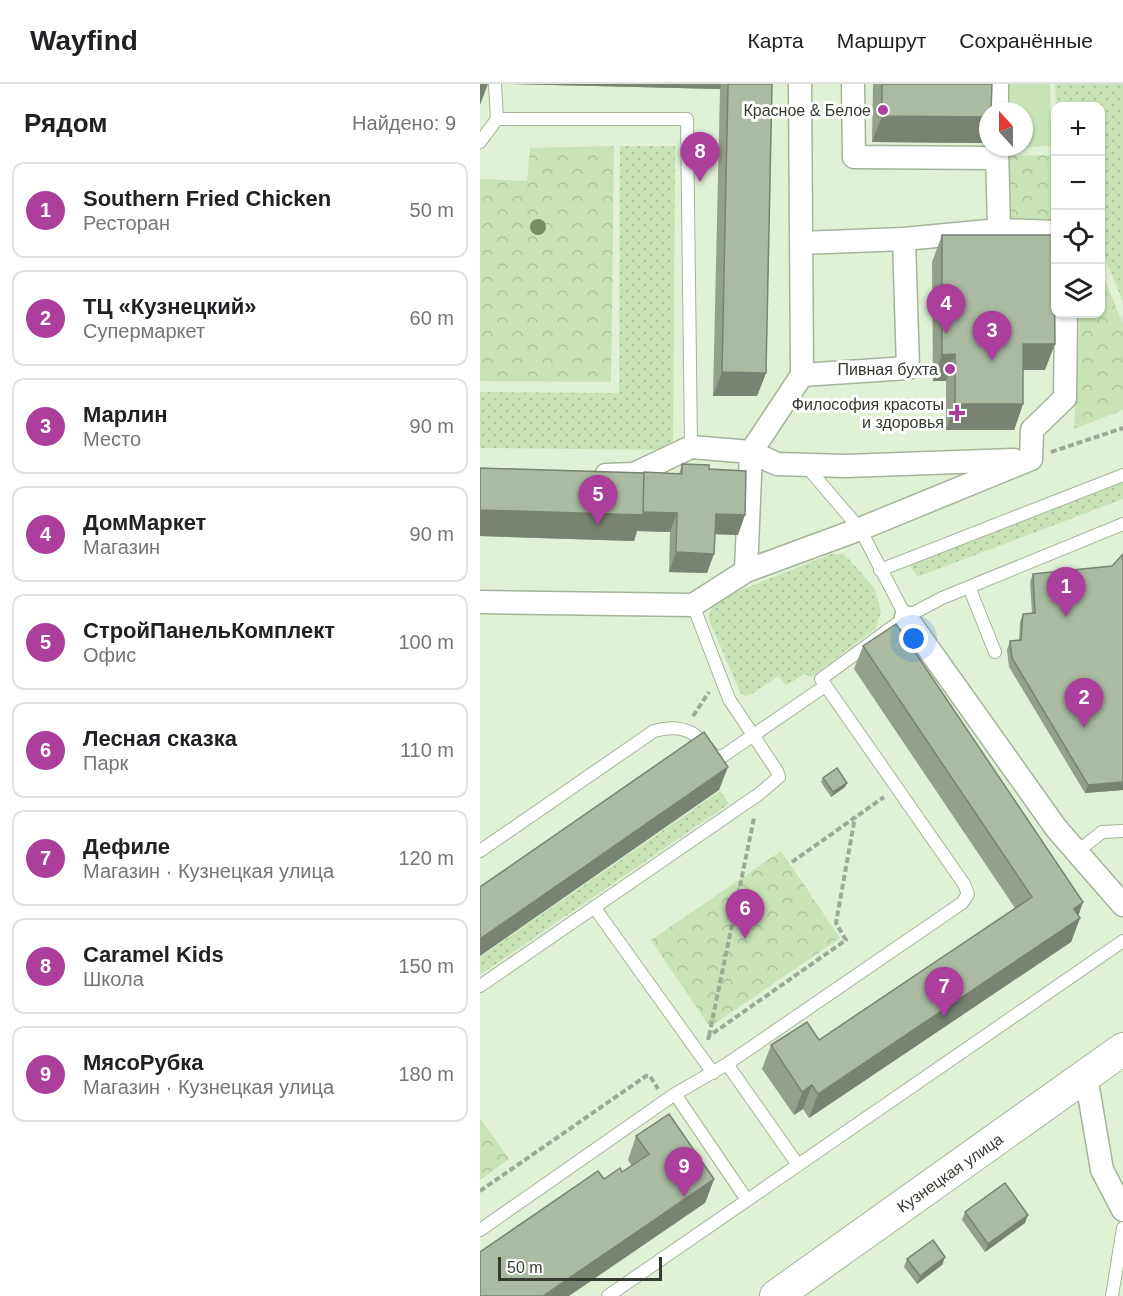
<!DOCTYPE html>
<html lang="ru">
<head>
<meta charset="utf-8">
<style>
	:root { --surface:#fff; --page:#f6f6f6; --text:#202124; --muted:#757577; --line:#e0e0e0; --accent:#ac3e9c }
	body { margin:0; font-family:Arial,sans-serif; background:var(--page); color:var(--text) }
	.controls { position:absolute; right:18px; top:18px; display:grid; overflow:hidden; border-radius:12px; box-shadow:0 2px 4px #0004 }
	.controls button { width:54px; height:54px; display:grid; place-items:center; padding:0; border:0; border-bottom:2px solid var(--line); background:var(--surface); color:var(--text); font:30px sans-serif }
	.compass { position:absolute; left:499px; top:18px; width:54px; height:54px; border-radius:50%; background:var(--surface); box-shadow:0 2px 4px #0004; rotate:339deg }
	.scale { position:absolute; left:18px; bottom:15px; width:164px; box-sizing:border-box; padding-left:6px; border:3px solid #353b31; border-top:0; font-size:16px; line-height:21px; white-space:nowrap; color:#353b31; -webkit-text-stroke:4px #fff; paint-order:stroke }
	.you { position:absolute; left:434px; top:555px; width:21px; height:21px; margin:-15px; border:4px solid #fff; border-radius:50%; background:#1a73e8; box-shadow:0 0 0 9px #1a73e833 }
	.badge { display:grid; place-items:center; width:39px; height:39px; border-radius:50%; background:var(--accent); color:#fff; font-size:20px; font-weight:700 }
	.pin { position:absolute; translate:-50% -50px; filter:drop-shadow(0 2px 3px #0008) }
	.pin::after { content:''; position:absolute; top:32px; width:21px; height:18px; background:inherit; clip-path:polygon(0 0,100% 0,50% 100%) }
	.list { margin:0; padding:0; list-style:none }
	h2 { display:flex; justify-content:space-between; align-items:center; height:78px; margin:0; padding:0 24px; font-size:26px }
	h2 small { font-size:20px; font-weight:400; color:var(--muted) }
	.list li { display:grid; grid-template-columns:39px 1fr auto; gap:18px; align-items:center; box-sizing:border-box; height:96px; margin:0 12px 12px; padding:0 12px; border:2px solid var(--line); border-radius:12px }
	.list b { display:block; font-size:22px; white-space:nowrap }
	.list p { margin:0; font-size:20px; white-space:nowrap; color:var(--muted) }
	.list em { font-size:20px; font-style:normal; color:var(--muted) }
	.icon { flex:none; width:33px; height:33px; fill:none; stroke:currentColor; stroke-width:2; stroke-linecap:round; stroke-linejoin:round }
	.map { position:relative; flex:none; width:643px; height:1212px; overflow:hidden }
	header { display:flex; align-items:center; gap:36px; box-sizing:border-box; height:84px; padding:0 30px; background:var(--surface); border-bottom:2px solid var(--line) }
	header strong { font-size:28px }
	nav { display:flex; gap:33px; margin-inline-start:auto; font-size:21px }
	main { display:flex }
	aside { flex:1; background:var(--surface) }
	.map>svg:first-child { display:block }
	.grass { fill:url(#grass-dots) }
	.park { fill:url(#park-crowns) }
	.pitch { fill:#c8e4b6 }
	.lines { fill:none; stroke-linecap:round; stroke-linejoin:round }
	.lane-casing { stroke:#a4b49a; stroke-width:14 }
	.street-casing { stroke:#a4b49a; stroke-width:25 }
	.secondary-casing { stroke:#a4b49a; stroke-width:34 }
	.path { stroke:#9ca995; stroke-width:4; stroke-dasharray:6 3; stroke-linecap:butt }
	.lane { stroke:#fff; stroke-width:12 }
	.street { stroke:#fff; stroke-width:22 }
	.secondary { stroke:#fff; stroke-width:32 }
	.tree { fill:#768e62 }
	.wall { fill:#93a18b }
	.shaded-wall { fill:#788371 }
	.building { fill:#abbba2; stroke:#788371; stroke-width:1.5 }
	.poi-dot { fill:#ac3e9c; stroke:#fff; stroke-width:2 }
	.labels { text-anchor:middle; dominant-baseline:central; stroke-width:6; stroke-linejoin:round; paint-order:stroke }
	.poi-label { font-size:16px; fill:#353b31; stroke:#fff; text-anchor:end }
	.street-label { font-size:16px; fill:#353b31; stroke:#fff }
</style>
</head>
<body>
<header>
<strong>Wayfind</strong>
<nav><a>Карта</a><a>Маршрут</a><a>Сохранённые</a></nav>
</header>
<main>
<aside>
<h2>Рядом<small>Найдено: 9</small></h2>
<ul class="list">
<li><span class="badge">1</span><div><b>Southern Fried Chicken</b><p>Ресторан</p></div><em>50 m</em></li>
<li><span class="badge">2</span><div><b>ТЦ «Кузнецкий»</b><p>Супермаркет</p></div><em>60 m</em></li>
<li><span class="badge">3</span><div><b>Марлин</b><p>Место</p></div><em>90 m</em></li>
<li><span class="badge">4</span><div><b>ДомМаркет</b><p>Магазин</p></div><em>90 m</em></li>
<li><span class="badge">5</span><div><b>СтройПанельКомплект</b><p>Офис</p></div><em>100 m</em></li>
<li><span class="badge">6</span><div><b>Лесная сказка</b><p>Парк</p></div><em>110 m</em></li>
<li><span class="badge">7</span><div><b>Дефиле</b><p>Магазин · Кузнецкая улица</p></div><em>120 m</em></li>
<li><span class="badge">8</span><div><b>Caramel Kids</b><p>Школа</p></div><em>150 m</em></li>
<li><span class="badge">9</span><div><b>МясоРубка</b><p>Магазин · Кузнецкая улица</p></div><em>180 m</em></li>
</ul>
</aside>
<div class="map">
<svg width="643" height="1212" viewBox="0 0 643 1212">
	<defs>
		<pattern id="grass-dots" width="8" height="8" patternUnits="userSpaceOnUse" patternTransform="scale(1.5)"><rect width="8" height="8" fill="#c8e4b6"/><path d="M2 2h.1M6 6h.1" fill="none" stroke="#acc49d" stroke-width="1.8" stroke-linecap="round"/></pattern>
		<pattern id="park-crowns" width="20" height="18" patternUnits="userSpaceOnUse" patternTransform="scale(1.5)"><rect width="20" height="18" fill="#c8e4b6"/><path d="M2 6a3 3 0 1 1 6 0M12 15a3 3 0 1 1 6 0" fill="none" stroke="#acc49d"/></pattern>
	</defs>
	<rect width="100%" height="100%" fill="#e0f1d6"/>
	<path class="grass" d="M575,0H643V217L621,166L620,22H576Z
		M140,62H195L193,366L0,364V308L139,309Z
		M643,398V415L437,493L429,480Z
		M351,470H361L369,475L395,505L401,528L395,545L331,593L325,590L306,601L299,592L270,611L265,612L261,610L229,536V529L232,523L251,510Z
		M240,707L249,720L0,891V873Z"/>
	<path class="park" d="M134,62L131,298L0,297V95L47,97L50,64Z
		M575,71V142L523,143L522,72Z
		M621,186L643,240V326L594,345L600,230H620Z
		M301,767L360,854L230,943L171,856Z
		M0,1034L29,1075L0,1096Z"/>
	<path class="pitch" d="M524,0H570L571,62L544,63V27H524Z"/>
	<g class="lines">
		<defs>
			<path id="lane" d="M17,35H207L211,363
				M0,58L17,35L15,0
				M326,382L380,445L426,533
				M400,486L643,391
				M489,503L515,568
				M0,767L174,647C191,643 206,642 220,655C226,661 230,669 237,673L243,672L345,602
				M597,768L622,748L643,747
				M114,823L233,989
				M0,902L279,710L299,693L297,687L249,615L213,521
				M195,1010L267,1116
				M318,1081L247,980L482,819L488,810L484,800L341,595L426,533L462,514L643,440
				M0,1146L195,1010L247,980
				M128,1212L643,857
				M632,1212L643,1144"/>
			<path id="street" d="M320,0L322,291
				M373,0L374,73L517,74
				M517,27V0
				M517,63L519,146
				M321,159L424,155
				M551,375L552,346L585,314L586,230
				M126,391L154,390L211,363L271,368L297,380L365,382L534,376
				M266,487L271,368L322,291L428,284L424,155L519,146L576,148
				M0,518L213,521L266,487L380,445L551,375
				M426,533L576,744L643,821
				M606,992L622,1086L643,1126"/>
			<path id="secondary" d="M296,1212L643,965"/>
		</defs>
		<use href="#lane" class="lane-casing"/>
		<use href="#street" class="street-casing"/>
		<use href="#secondary" class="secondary-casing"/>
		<path class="path" d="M571,368L643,344
			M213,632L229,608
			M312,778L404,713
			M229,952L274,734
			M228,956L229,952L366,856L356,839L375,733
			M0,1107L166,992H170L178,1005"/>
		<use href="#lane" class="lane"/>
		<use href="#street" class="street"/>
		<use href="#secondary" class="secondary"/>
	</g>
	<circle class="tree" cx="58" cy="143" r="8"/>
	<path class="wall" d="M31,0H292L286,289L277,312H233L240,5Z
		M393,0H512L508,33V42L502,59L392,58Z
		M462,151L565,286H543V320L534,346H466V297H453L452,178Z
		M202,380L229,385L258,451L235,450L227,489L189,488L190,448L157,447L154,457L0,452V384L199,390Z
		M643,470V706L605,709L529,583L527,566L530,557H539L540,538L543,530L552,529L550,498L553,490L632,482Z
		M383,562L600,834L591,858L329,1034L323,1025L314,1031L282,985L291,961L339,956L535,824L374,585Z
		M343,694L367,699L365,703L351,713L341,698Z
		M156,1052L234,1095L225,1119L124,1095L142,1088L152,1082L148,1076Z
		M485,1128L545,1139L505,1168L482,1136Z
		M465,1173L462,1181L437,1200L424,1183L427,1175Z"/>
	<path class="shaded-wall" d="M0,0H8L0,21Z
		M31,0H241L240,5Z
		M402,32L508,33V42L502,59L392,58Z
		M543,260H575L565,286H534Z
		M475,270L466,297H453L462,271Z
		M242,288L286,289L277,312H233Z
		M475,320H543L534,346H466Z
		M0,426L163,428L197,429L190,448L157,447L154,457L0,452Z
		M236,430L265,431L258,451L228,450Z
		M196,468L234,470L227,489L189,488Z
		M248,683L239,706L0,872V855Z
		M643,698V706L605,709L608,701Z
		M367,699L365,703L351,713L353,708Z
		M603,818L597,836L600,834L591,858L329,1034L338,1010Z
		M332,1001L323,1025L314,1031L322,1008Z
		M234,1095L225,1119L89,1212H63Z
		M548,1131L545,1139L505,1168L508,1160Z
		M465,1173L462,1181L437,1200L440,1192Z"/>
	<path class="building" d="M248,0H292L286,289L242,288Z
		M402,0H512L511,27H508V33L402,32Z
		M462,151H574L575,260H543V320H475V270L462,271Z
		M202,380L229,381V385L266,387L265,431L236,430L234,470L196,468L197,429L163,428L164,388L202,390Z
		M0,384L164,389L163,431L0,426Z
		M643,470V698L608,701L532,574L530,557L541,556L543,530L555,529L553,490L632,482Z
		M416,540L603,818L594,825L600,834L338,1010L332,1001L322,1008L291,961L327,938L339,956L552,813L383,562Z
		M224,648L248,683L0,855V803Z
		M357,684L367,699L353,708L343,694Z
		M189,1030L234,1095L63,1212H0V1168L118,1087L124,1095L140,1084L142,1088L169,1070L156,1052Z
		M525,1099L548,1131L508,1160L485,1128Z
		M453,1156L465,1173L440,1192L427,1175Z"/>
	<g class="poi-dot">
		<circle cx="403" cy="26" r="6"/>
		<circle cx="470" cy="285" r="6"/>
		<path d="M474 320h6v6h6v6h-6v6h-6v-6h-6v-6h6z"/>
	</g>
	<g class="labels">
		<g class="poi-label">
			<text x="391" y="26">Красное &amp; Белое</text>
			<text x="458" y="285">Пивная бухта</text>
			<text x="464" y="320">Философия красоты<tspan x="464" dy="18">и здоровья</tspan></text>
		</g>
		<g class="street-label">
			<text transform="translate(470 1089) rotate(-35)">Кузнецкая улица</text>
		</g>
	</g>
</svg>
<div class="controls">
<button>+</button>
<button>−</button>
<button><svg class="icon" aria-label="locate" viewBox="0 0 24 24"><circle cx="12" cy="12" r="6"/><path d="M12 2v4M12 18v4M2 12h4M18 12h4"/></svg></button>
<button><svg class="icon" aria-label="layers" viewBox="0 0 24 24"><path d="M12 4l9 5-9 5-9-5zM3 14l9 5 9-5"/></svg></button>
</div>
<svg class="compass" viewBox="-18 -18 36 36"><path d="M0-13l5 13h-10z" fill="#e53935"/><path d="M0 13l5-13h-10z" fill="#757577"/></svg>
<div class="scale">50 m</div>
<div class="you"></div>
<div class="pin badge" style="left:586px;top:533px">1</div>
<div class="pin badge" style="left:604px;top:644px">2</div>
<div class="pin badge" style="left:512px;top:277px">3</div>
<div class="pin badge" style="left:466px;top:250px">4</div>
<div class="pin badge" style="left:118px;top:441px">5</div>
<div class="pin badge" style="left:265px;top:855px">6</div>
<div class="pin badge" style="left:464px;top:933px">7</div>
<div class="pin badge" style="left:220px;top:98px">8</div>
<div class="pin badge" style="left:204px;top:1113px">9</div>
</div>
</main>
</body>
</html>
